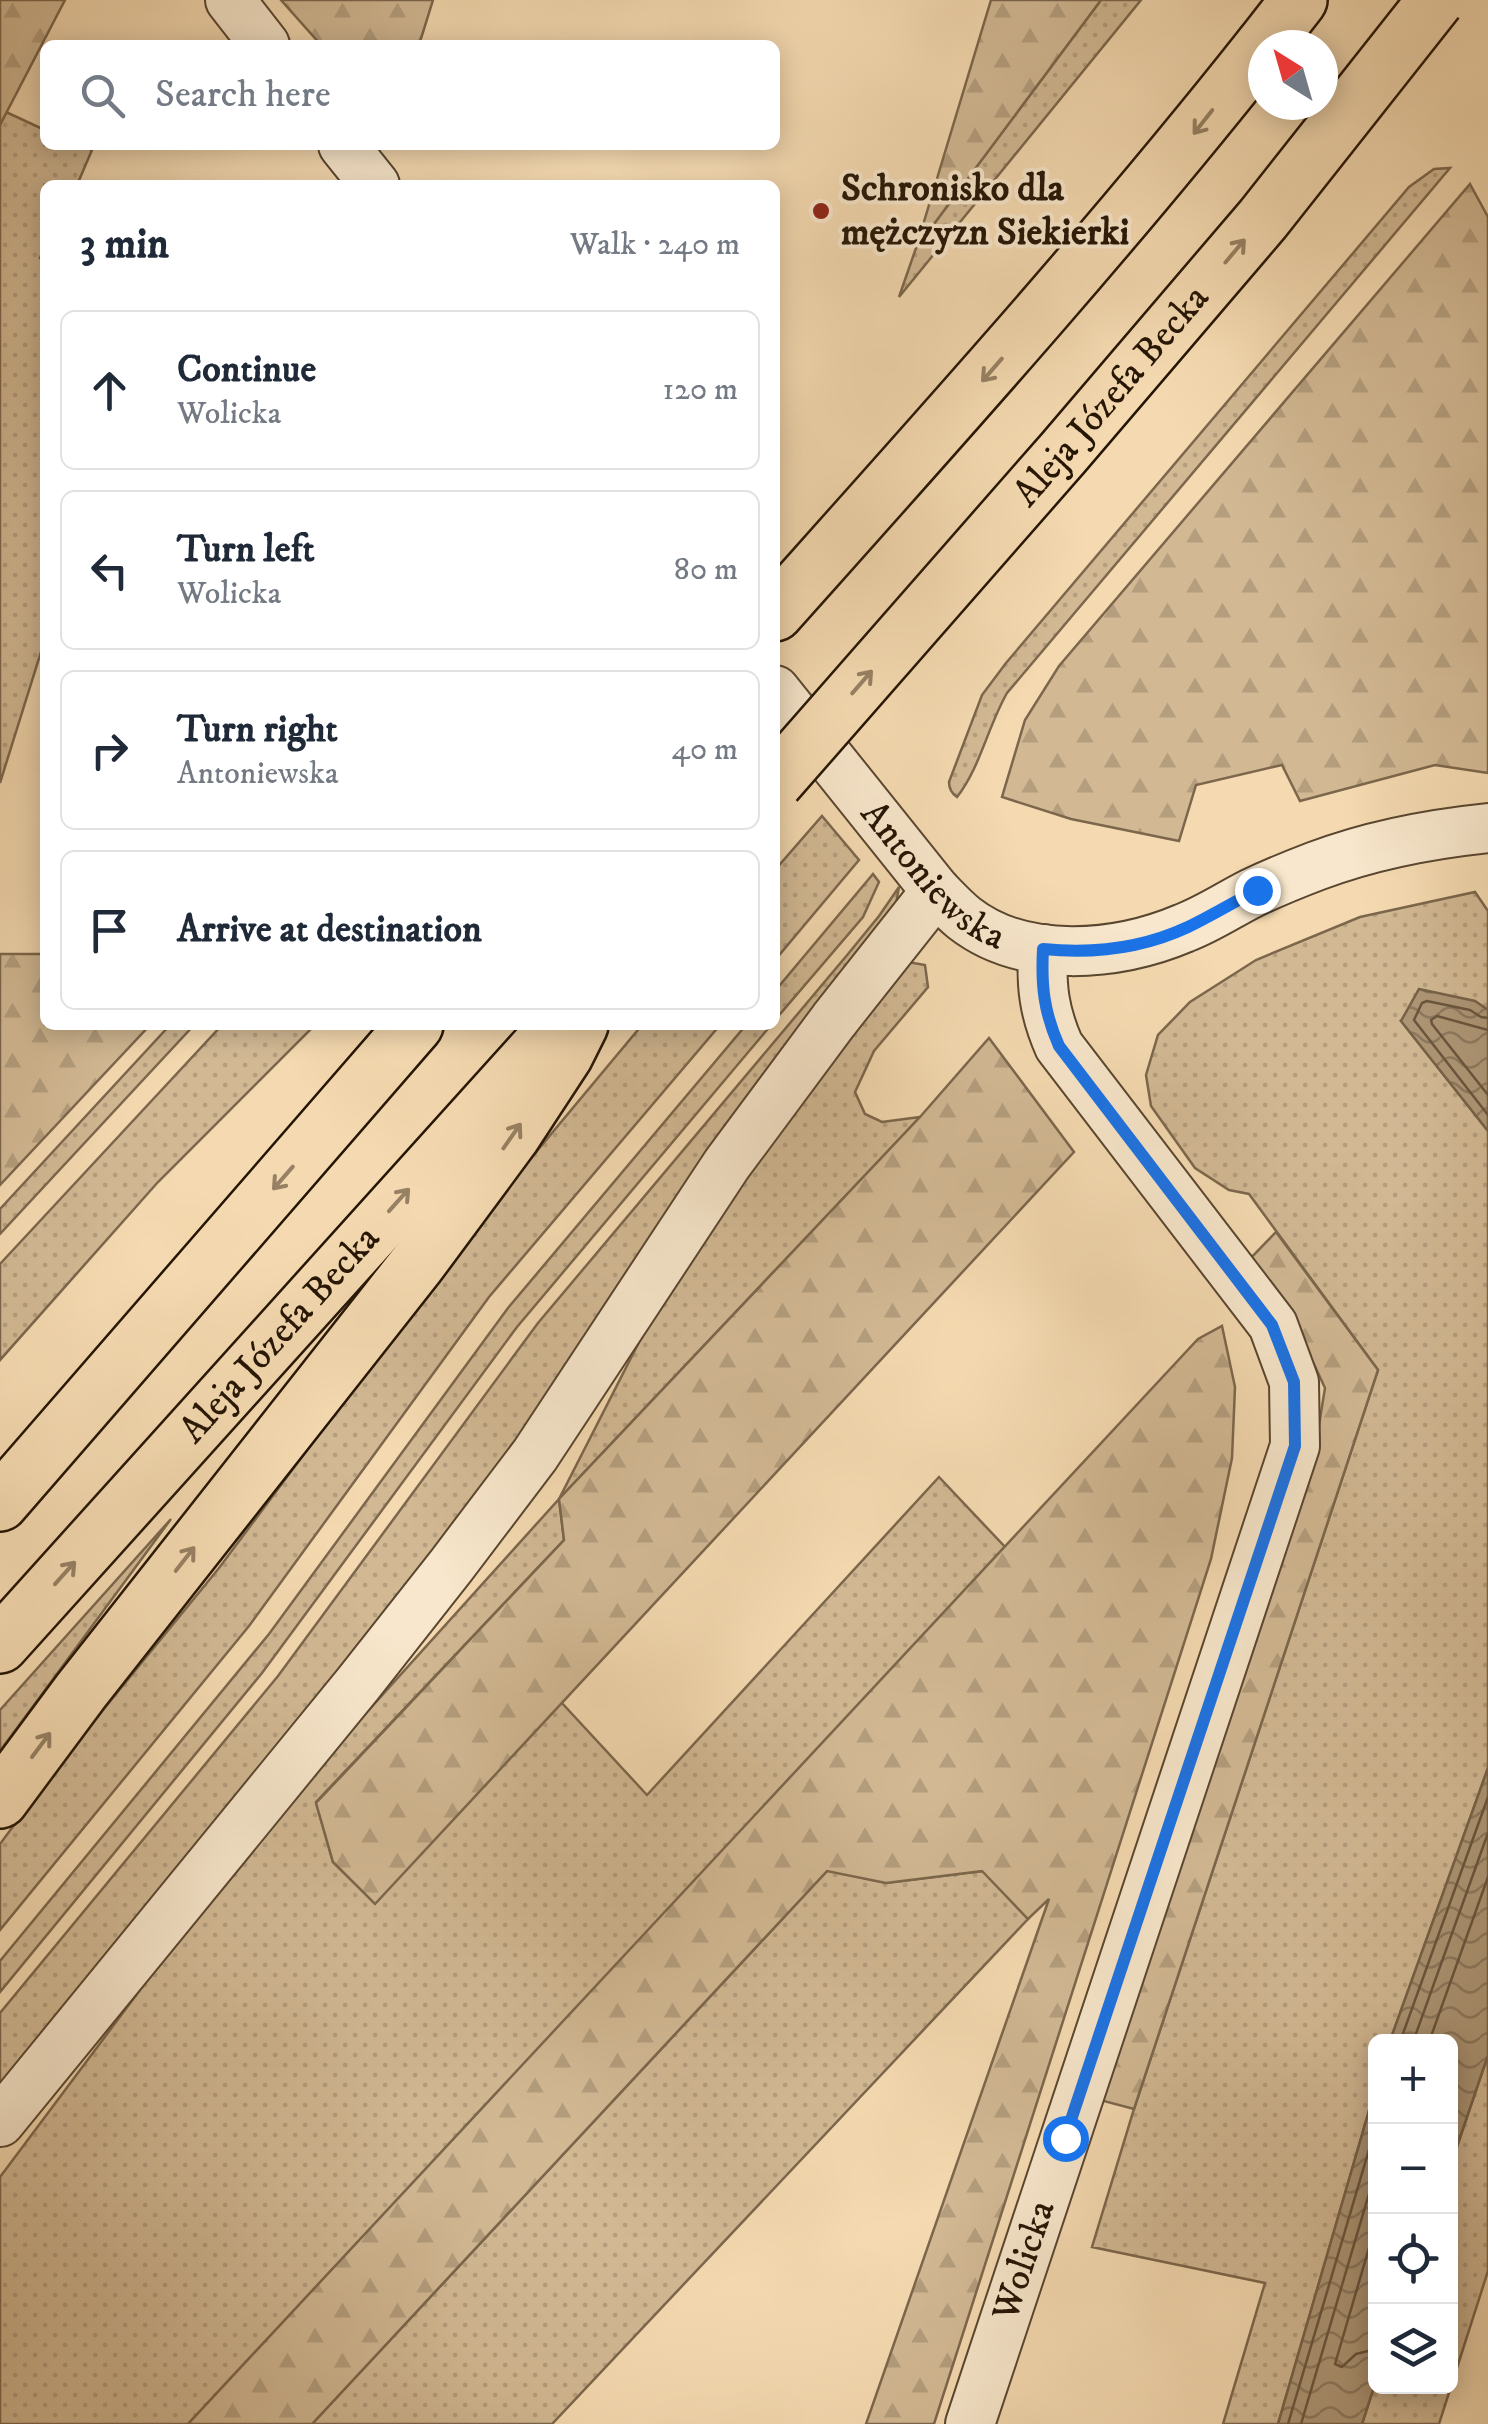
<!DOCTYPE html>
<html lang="en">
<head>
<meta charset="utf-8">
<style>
	:root { --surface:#fff; --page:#f2f2f3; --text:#1f2937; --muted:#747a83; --line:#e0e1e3 }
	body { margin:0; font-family:"IM FELL DW Pica",serif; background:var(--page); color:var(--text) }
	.controls { position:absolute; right:30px; bottom:30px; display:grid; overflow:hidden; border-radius:15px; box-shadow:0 5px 25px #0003 }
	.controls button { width:90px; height:90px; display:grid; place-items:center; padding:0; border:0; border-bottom:2px solid var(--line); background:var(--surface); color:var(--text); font:50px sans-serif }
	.compass { position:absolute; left:1248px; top:30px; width:90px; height:90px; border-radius:50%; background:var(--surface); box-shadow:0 5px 25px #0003; rotate:323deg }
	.stop { position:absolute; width:30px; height:30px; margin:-22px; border:8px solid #1a73e8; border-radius:50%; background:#fff }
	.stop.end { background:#1a73e8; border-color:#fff; box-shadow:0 2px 10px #0008 }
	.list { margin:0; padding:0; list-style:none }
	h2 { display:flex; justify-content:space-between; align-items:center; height:130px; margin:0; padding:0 40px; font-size:42px }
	h2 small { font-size:32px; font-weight:400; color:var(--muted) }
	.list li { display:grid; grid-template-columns:65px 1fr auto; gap:30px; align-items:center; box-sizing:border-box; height:160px; margin:0 20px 20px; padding:0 20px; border:2px solid var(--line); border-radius:15px }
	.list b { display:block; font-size:38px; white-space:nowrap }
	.list p { margin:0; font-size:32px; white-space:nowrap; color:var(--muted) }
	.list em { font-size:32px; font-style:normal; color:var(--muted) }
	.icon { flex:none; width:55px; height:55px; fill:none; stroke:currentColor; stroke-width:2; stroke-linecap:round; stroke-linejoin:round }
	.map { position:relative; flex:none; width:1488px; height:2424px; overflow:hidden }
	.search { position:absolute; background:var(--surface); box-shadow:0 5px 25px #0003; left:40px; top:40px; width:740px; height:110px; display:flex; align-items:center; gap:25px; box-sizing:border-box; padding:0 35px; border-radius:15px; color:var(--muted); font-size:38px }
	.panel { position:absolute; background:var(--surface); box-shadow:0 5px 25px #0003; left:40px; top:180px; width:740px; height:850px; border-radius:15px }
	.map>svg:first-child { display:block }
	.grass { fill:url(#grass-dots); stroke:#7c674c; stroke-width:2.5 }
	.forest { fill:url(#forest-firs); stroke:#7c674c; stroke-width:2.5 }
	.water { fill:url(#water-waves); stroke:#776349; stroke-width:2.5 }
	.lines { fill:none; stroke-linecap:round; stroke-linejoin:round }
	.shore { stroke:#6a563e; stroke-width:2.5 }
	.minor-casing { stroke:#594630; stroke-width:52 }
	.major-casing { stroke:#251505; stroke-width:60 }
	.minor { stroke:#f8e7cc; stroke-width:48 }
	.major { stroke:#f5dab1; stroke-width:55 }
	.major-bridge-casing { stroke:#251505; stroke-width:60; stroke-linecap:butt }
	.major-bridge { stroke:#f5dab1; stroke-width:55 }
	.oneway { stroke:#978164 }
	.route { stroke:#1a73e8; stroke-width:12 }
	.poi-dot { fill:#8f2418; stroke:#f8e7cc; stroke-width:4 }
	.labels { text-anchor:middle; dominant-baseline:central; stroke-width:8; stroke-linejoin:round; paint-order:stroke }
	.poi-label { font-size:38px; font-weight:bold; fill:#251505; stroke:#f8e7cc; text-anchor:start }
	.street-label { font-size:38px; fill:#251505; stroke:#f8e7cc }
</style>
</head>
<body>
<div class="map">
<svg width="1488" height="2424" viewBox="0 0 1488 2424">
	<defs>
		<pattern id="grass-dots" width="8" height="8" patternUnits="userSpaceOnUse" patternTransform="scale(2.5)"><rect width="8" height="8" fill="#d2b994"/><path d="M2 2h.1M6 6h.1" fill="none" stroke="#b49e7e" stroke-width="1.8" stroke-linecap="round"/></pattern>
		<pattern id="forest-firs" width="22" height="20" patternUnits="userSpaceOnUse" patternTransform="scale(2.5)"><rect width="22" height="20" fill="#d2b994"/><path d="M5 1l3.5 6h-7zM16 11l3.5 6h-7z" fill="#b49e7e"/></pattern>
		<pattern id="water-waves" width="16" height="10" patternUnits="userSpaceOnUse" patternTransform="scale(2.5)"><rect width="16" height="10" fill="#ae9777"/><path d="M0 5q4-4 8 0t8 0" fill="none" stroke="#8d7a60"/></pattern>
	</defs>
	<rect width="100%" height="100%" fill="#f5dab1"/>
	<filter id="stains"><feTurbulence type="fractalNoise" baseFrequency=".002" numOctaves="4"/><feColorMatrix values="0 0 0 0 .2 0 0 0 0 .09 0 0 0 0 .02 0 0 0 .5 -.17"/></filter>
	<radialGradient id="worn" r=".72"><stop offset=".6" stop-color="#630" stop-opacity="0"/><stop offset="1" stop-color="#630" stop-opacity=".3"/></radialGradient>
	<path class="grass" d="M1101,0H1141L899,297L916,248Z
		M6,112L45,130V145H79L92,150L77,185H45V246L40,258L45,260V639L0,783V125Z
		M1450,168L1007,693C988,726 980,768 957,797C951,793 949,788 949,782L982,695L1006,663L1409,187L1434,169Z
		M822,816L859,860L775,960V870Z
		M873,874L879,882L863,917L775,1020V991Z
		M899,887L896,904L532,1425L410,1590L0,2088V2013L278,1676L538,1323L848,954L879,916Z
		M1475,892L1488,911V1010L1474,1001L1401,1021L1488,1131V1768L1390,2041L1376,2042L1375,2090L1278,2424H1223L1265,2283L1092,2247L1134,2109L1378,1370L1249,1194L1229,1190L1195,1168L1151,1106L1146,1075L1158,1035L1190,1002L1256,960L1360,917Z
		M908,962L925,965L928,987L874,1051L855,1092L865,1114L882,1122L920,1117L559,1499L564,1540L316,1802L333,1862L375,1903L561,1702L647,1795L939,1477L1006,1548L188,2424H0V2177L256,1835L559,1499L658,1305L744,1178Z
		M170,1025H194L0,1234V1209Z
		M222,1025H315L158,1182L0,1360V1264Z
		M642,1025H720L489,1297L249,1626L0,1930V1844L67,1754L219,1568L472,1229Z
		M746,1025H771L517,1327L262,1673L0,1992V1961L269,1634L508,1308Z
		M171,1519L0,1751V1710Z
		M828,1870L886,1883L983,1871L1028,1919L552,2424H312Z
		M1488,2055V2271L1439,2424H1362L1375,2384L1376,2386H1450L1451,2164Z"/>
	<path class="forest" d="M0,0H65L0,125Z
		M281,0H433L419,45H321Z
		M991,0H1101L916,248Z
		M1470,184L1488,217V773L1435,765L1300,801L1282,765L1196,785L1179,841L1071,819L1002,797L1025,720L1059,666Z
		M0,954H45V1025H150L0,1185Z
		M989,1038L1074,1152L375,1904L333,1862L316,1803L564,1540L559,1499L920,1117Z
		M1276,1232L1378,1370L1134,2109L1096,2099L1319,1425L1325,1388L1312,1360L1248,1261Z
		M1222,1326L1235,1387L1232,1458L1211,1559L934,2424H866L1049,1899L1028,1919L982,1871L886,1883L827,1871L312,2424H188L1198,1339Z"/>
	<path class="water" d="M1419,989L1475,1001L1488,1010V1131L1401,1021Z
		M1488,1768V2055L1451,2164L1450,2042L1390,2041Z
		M1375,2090V2384L1362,2424H1278Z"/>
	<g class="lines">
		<path class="shore" d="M1488,1018L1481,1017L1470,1010L1427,1001L1422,1003L1414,1020L1488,1115
			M1488,1030L1437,1016L1431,1020L1432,1024L1488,1095
			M1400,2042L1488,1797
			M1413,2042L1488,1833
			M1429,2042L1488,1877
			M1376,2224L1335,2364L1342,2367L1356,2354L1376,2349
			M1288,2424L1376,2126
			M1301,2424L1376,2170"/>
		<defs>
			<g id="minor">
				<path d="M230,0L265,45"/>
				<path d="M343,145L375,185"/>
				<path id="s1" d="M775,690L936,891C945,900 954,910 964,918C1024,965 1118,956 1184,928C1208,919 1230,904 1252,893C1273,883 1295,874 1316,866C1371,845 1430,834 1488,828"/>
				<path d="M0,2122L358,1684L451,1566L535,1455L727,1164L834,1020L936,891"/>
				<path id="s2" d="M970,2424L1295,1446L1294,1382L1273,1325L1059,1046C1044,1012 1041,986 1043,949"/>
			</g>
			<g id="major">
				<path d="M1264,45L1299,0"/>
				<path d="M775,613C941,427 1108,242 1263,46"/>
				<path d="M0,1503L415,1025"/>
				<path id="s3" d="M0,1645L540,1046"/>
				<path d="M0,1800L81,1691L418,1263L512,1136L565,1055L580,1025"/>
			</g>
		</defs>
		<use href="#minor" class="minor-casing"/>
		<use href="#major" class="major-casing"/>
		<use href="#minor" class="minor"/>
		<use href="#major" class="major"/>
		<defs>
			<g id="major-bridge">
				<path id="s4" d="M775,782L1064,452L1263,219L1436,0"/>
			</g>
		</defs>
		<use href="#major-bridge" class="major-bridge-casing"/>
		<use href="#major-bridge" class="major-bridge"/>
	</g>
	<defs><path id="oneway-shaft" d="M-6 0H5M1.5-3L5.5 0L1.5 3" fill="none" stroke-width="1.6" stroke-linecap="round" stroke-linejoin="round" transform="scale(2.5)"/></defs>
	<g class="oneway">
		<use href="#oneway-shaft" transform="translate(1203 122) rotate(128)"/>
		<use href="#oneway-shaft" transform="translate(1235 251) rotate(-50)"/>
		<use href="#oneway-shaft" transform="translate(992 370) rotate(131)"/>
		<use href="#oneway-shaft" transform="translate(862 682) rotate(-49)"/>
		<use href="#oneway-shaft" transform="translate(512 1136) rotate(-55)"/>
		<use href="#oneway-shaft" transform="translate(283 1178) rotate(131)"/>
		<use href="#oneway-shaft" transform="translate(399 1200) rotate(-48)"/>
		<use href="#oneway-shaft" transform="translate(185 1559) rotate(-52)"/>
		<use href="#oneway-shaft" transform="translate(65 1573) rotate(-48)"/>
		<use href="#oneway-shaft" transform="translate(41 1745) rotate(-53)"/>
	</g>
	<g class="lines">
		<path class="route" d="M1065,2138L1295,1446L1294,1382L1272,1325L1059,1046C1044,1012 1041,986 1043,949C1092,954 1143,948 1188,927C1211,916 1234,902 1257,890"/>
	</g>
	<circle class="poi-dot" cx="821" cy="211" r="10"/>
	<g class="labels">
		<g class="poi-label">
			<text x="841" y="189">Schronisko dla<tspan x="841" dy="44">mężczyzn Siekierki</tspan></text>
		</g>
		<g class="street-label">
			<text stroke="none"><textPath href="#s4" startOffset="512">Aleja Józefa Becka</textPath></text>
			<text stroke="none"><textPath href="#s1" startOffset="245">Antoniewska</textPath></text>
			<text stroke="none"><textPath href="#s3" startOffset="418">Aleja Józefa Becka</textPath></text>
			<text stroke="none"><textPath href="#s2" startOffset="172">Wolicka</textPath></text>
		</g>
	</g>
	<rect width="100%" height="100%" filter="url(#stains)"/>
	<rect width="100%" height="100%" fill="url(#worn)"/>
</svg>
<div class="controls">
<button>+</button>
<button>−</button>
<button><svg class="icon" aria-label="locate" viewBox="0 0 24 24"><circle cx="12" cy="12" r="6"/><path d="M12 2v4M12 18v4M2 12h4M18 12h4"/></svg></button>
<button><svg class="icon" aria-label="layers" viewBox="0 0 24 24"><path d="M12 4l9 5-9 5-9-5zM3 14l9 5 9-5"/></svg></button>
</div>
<svg class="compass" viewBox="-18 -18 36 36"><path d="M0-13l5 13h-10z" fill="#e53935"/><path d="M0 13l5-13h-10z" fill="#747a83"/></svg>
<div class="stop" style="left:1065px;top:2138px"></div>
<div class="stop end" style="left:1257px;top:890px"></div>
<div class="search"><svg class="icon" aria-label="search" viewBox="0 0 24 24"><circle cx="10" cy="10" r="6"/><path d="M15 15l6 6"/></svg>Search here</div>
<section class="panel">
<h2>3 min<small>Walk · 240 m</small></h2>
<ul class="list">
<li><svg class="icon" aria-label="ahead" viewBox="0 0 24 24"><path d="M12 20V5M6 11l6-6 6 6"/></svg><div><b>Continue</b><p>Wolicka</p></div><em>120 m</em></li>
<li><svg class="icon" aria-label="left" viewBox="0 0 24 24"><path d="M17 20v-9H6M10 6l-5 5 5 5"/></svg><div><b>Turn left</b><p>Wolicka</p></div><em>80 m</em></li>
<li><svg class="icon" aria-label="right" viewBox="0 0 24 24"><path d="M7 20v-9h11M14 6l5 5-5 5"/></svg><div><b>Turn right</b><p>Antoniewska</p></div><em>40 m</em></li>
<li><svg class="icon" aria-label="arrive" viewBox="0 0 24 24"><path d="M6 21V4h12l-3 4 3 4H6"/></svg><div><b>Arrive at destination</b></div></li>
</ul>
</section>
</div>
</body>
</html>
